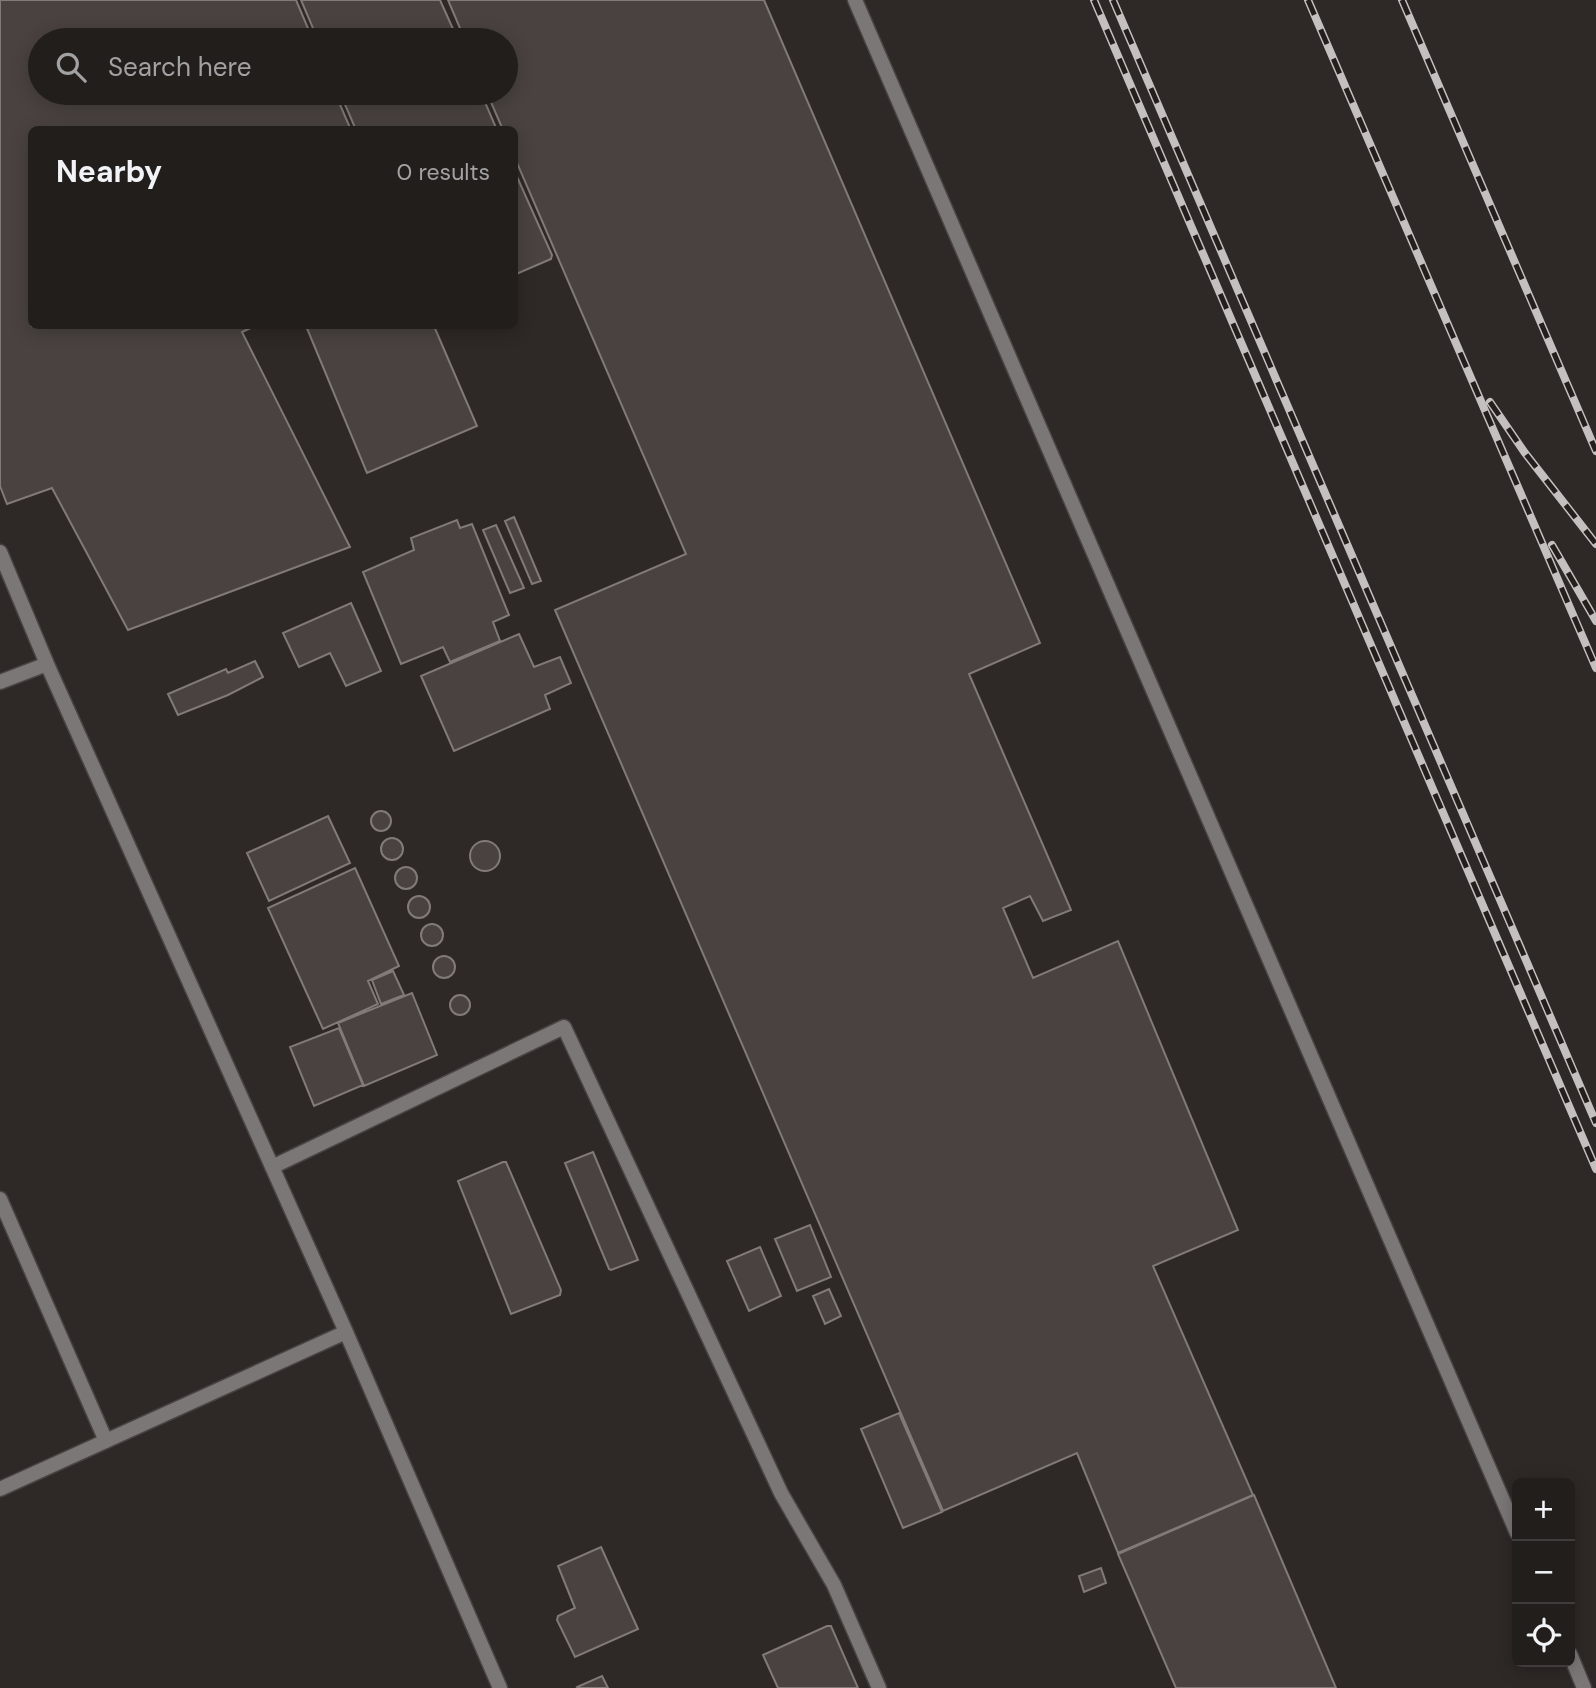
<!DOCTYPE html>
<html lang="en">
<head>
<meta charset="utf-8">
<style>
	:root { --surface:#221e1c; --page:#2e2b29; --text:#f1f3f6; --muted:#a2a2a3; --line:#3f3c3b }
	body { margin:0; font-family:"DM Sans",sans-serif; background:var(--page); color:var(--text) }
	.controls { position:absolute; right:21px; bottom:21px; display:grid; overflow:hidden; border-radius:10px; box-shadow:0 4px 18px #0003 }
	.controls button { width:63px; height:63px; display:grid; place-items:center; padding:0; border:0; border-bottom:2px solid var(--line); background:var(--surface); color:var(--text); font:35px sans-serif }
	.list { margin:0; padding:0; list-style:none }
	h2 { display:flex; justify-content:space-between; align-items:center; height:91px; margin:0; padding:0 28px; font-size:30px }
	h2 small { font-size:23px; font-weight:400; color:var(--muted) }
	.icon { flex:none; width:38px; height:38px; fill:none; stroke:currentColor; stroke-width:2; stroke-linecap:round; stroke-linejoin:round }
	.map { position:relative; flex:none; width:1596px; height:1688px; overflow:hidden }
	.search { position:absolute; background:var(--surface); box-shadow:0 4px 18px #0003; left:28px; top:28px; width:490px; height:77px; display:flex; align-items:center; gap:18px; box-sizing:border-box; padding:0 24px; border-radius:38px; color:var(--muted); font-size:26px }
	.panel { position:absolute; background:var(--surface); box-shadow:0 4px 18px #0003; left:28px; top:126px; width:490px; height:203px; border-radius:10px }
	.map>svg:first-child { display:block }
	.building { fill:#494240; stroke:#817a77; stroke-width:2 }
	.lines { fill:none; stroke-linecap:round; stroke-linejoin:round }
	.lane-casing { stroke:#494342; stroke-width:17 }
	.lane { stroke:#7a7776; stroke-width:14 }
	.rail-casing { stroke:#c4c0bf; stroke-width:8 }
	.rail { stroke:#241e1c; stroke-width:5; stroke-dasharray:16; stroke-linecap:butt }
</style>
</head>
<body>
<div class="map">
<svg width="1596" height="1688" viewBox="0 0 1596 1688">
	<rect width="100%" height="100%" fill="#2e2826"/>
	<path class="building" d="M0,0H296L313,40H40V93H335L351,130H32V326H255L242,332L350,547L128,630L52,488L7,504L0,486Z
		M301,0H440L458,40H318Z
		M448,0H764L1040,643L969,674L1071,910L1043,921L1030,896L1003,908L1033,978L1118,941L1238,1230L1153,1266L1253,1495L1118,1553L1077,1453L943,1511L555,610L686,554L514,156V130H503L487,93H506V40H465Z
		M340,93H481L497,130H356Z
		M514,170L552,255L551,259L514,275Z
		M306,326H434L477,426L367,473Z
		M514,517L541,581L532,584L505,521Z
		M457,520L460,528L472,524L509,615L493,622L500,641L450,662L443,647L401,664L363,572L414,550L411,538Z
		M496,525L524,588L510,593L483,530Z
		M351,603L381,671L346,686L330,653L299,667L283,633Z
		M519,634L534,667L560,657L571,683L545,695L550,709L454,751L421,676Z
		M255,661L263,677L228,695L178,715L168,694L226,669L228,673Z
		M371 821a10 10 0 1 1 20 0a10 10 0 1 1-20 0Z
		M328,816L350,863L269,901L247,853Z
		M381 849a11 11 0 1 1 22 0a11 11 0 1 1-22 0Z
		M470 856a15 15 0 1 1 30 0a15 15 0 1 1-30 0Z
		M395 878a11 11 0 1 1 22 0a11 11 0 1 1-22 0Z
		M355,868L399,966L368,981L378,1004L323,1029L268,908Z
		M408 907a11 11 0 1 1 22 0a11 11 0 1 1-22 0Z
		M421 935a11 11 0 1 1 22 0a11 11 0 1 1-22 0Z
		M433 967a11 11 0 1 1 22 0a11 11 0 1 1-22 0Z
		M393,971L404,995L381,1004L372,980Z
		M412,993L437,1055L364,1086L338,1023Z
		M450 1005a10 10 0 1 1 20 0a10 10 0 1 1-20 0Z
		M339,1028L363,1085L314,1106L290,1047Z
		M593,1152L638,1260L611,1270L609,1269L565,1163Z
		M503,1162H506L561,1290L560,1295L511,1314L458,1181Z
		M810,1225L831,1277L797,1291L775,1239Z
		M760,1247L781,1296L749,1311L727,1261Z
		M829,1289L841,1316L825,1324L813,1296Z
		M899,1413L942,1512L903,1528L861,1429Z
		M1254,1495L1336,1688H1176L1118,1554Z
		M601,1547L638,1629L575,1657L557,1620L558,1616L575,1608L558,1566Z
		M1101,1568L1106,1583L1084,1592L1079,1576Z
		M827,1626H831L858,1688H778L763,1655Z
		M602,1676L608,1688H578L577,1687Z"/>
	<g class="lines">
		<defs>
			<path id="lane" d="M855,0L1517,1533
				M0,552L47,664L346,1332L500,1688
				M0,682L47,664
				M272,1167L564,1027L781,1493L834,1585L879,1688
				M0,1199L106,1441
				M0,1489L346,1332
				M1570,1654L1584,1688"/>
		</defs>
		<use href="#lane" class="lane-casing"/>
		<use href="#lane" class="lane"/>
		<defs>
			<path id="rail" d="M1094,0L1596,1169
				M1113,0L1596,1123
				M1308,0L1596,668
				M1402,0L1596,451
				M1490,402L1525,453L1596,544
				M1552,545L1596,621"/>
		</defs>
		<use href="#rail" class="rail-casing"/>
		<use href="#rail" class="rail"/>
	</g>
</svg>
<div class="controls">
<button>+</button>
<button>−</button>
<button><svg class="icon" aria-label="locate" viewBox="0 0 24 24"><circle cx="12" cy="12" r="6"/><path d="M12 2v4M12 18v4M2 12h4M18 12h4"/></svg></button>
</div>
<div class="search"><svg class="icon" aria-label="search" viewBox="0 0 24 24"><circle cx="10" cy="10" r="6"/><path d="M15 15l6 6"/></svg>Search here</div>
<section class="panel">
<h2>Nearby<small>0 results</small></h2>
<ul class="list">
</ul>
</section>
</div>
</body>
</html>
